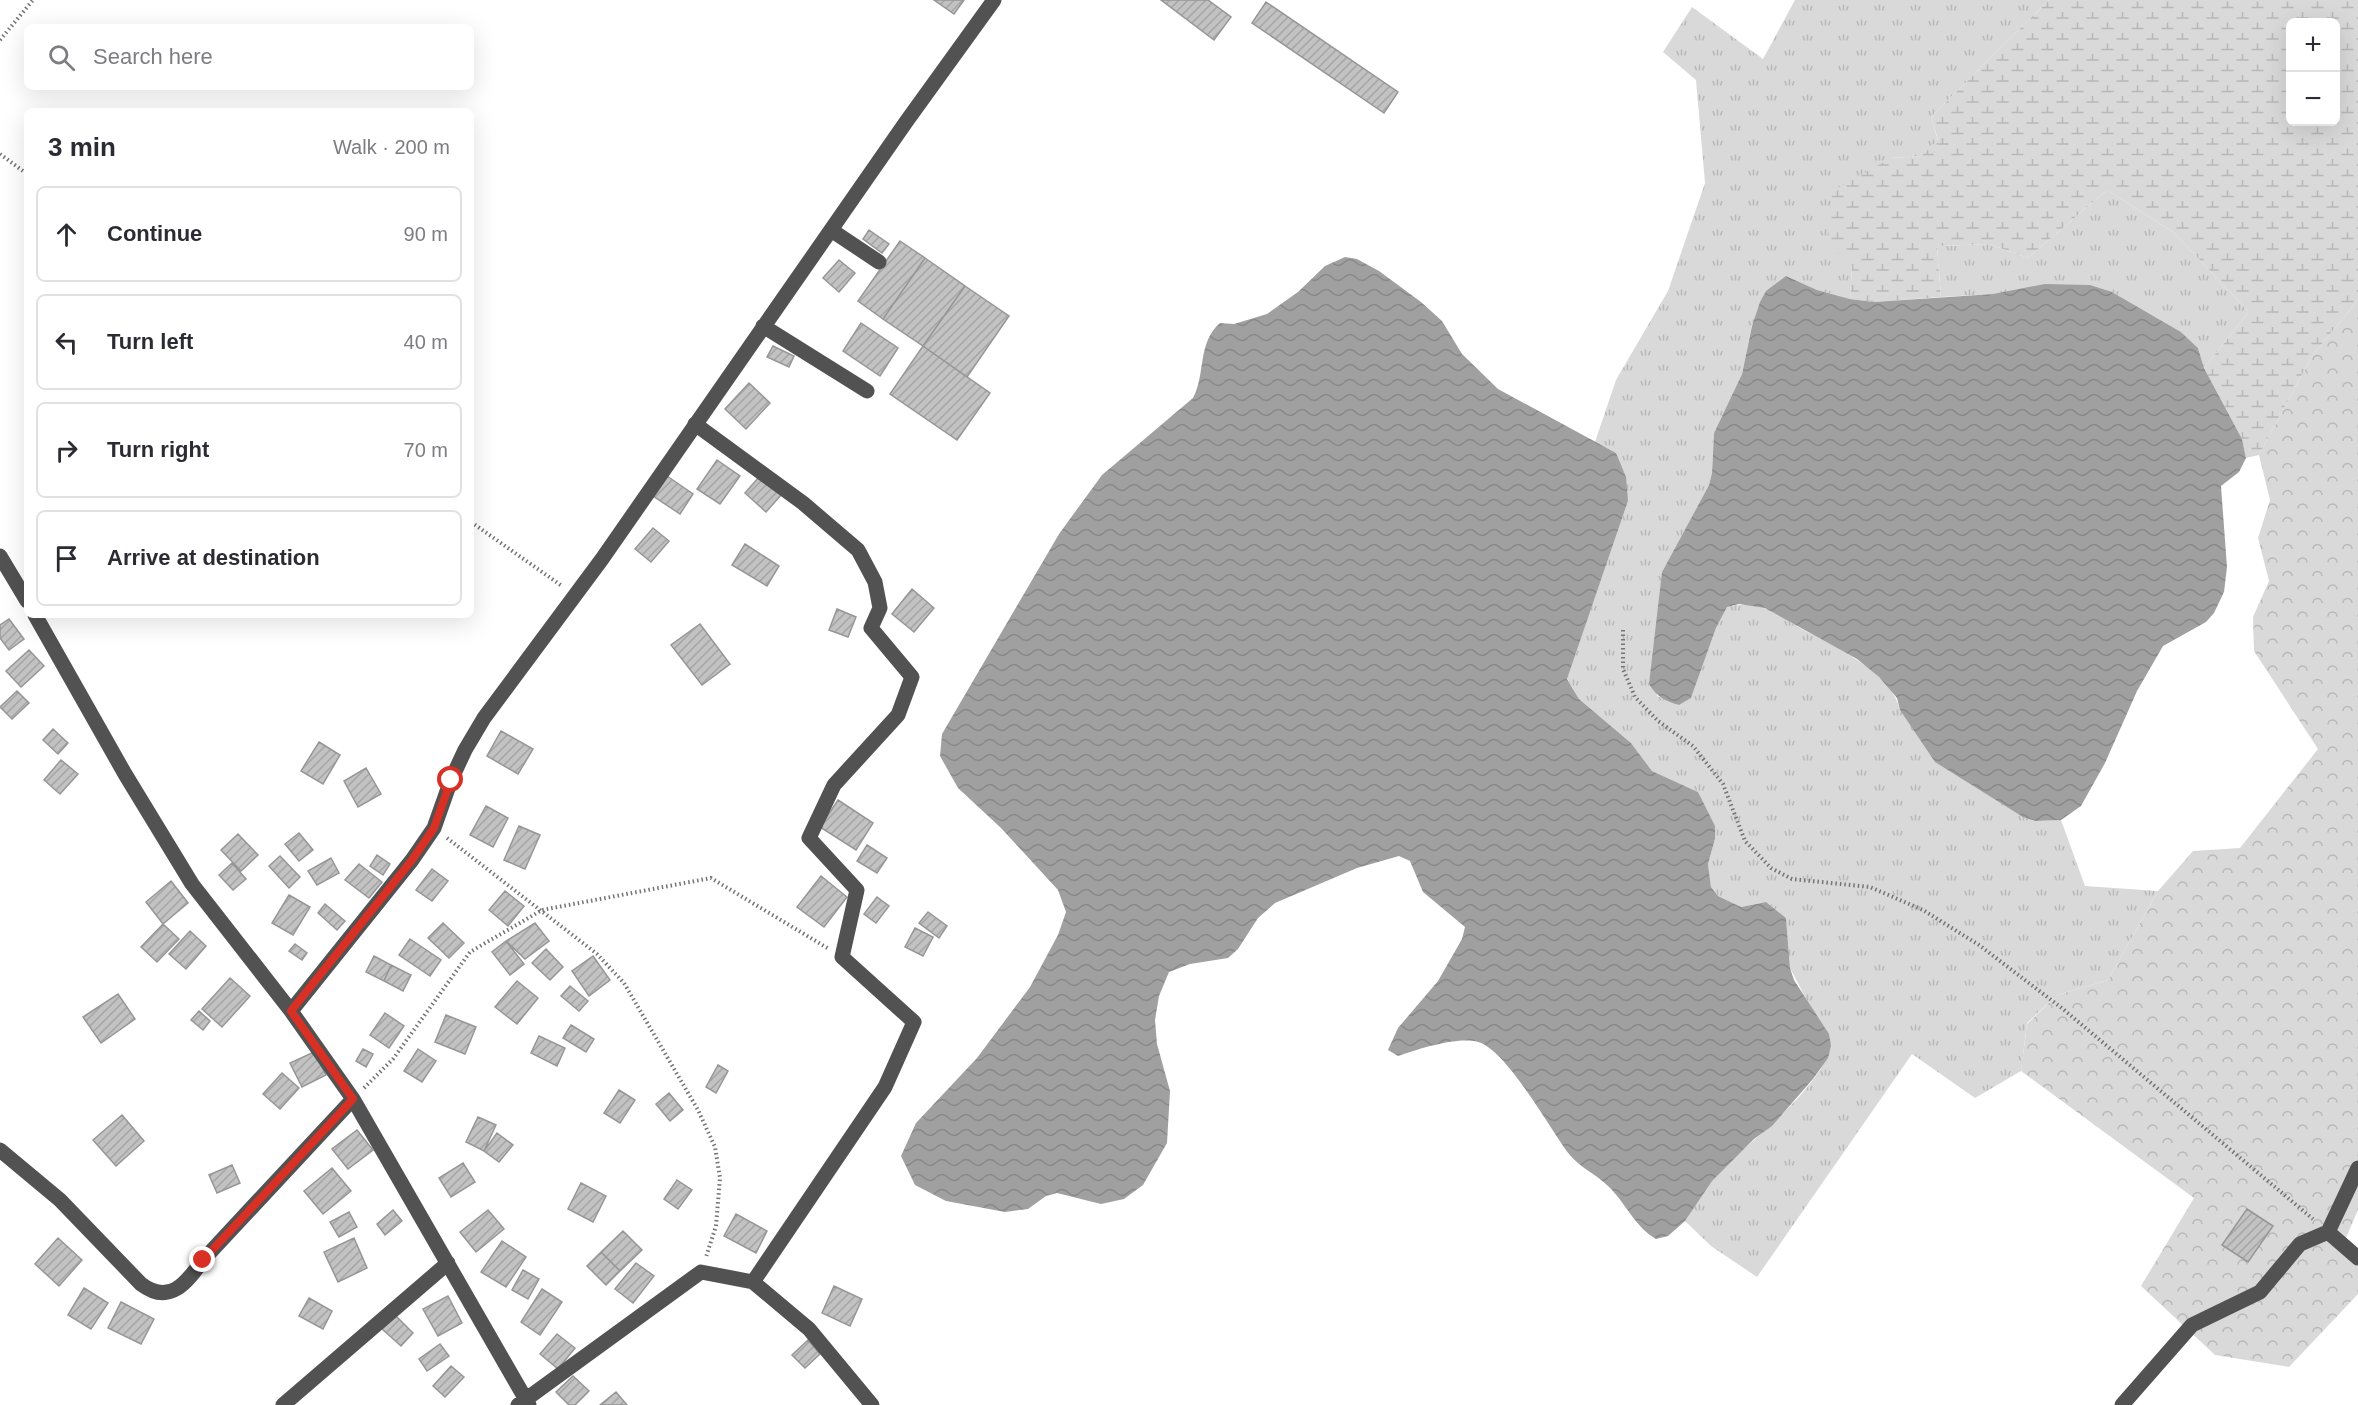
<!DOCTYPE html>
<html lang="en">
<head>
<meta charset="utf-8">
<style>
	:root { --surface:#fff; --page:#f7f7f7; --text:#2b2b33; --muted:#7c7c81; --line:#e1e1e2 }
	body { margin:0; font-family:Arial,sans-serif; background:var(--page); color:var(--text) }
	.controls { position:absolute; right:18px; top:18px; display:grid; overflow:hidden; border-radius:9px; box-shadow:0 6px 24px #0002 }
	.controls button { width:54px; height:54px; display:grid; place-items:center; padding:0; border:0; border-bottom:2px solid var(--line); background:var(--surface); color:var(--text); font:30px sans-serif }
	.stop { position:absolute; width:18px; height:18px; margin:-14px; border:4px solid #d93025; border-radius:50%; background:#fff }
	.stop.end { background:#d93025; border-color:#fff; box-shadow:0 2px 6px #0008 }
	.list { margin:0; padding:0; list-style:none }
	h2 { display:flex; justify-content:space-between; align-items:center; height:78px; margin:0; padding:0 24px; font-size:26px }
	h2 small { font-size:20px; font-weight:400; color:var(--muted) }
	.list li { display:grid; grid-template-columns:39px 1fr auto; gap:18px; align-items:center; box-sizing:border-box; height:96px; margin:0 12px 12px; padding:0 12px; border:2px solid var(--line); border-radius:9px }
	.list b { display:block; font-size:22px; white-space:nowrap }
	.list em { font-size:20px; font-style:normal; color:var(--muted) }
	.icon { flex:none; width:33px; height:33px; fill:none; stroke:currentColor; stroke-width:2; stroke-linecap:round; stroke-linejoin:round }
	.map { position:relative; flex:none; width:2358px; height:1405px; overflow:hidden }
	.search { position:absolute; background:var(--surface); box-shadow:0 6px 24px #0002; left:24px; top:24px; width:450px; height:66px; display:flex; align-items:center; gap:15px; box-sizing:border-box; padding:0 21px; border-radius:9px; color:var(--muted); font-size:22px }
	.panel { position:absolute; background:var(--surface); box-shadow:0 6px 24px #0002; left:24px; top:108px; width:450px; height:510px; border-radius:9px }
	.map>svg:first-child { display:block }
	.grass { fill:url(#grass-tufts) }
	.forest { fill:url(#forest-crowns) }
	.wetland { fill:url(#wetland-marsh); fill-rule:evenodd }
	.water { fill:url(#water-waves) }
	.building { fill:url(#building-hatch); stroke:#969696; stroke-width:1.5 }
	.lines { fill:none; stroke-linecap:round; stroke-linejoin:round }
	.path { stroke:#747474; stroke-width:4; stroke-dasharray:1.5 3; stroke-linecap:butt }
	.minor { stroke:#525252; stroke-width:15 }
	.route { stroke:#d93025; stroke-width:8 }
</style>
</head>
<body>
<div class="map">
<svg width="2358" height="1405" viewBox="0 0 2358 1405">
	<defs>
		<pattern id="grass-tufts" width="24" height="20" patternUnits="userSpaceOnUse" patternTransform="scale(1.5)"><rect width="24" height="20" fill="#d9d9d9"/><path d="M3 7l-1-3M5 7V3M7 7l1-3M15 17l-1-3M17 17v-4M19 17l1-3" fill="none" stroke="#b8b8b8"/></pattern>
		<pattern id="forest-crowns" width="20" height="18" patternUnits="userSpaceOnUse" patternTransform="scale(1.5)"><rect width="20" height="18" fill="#d9d9d9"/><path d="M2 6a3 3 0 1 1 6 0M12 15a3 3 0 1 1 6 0" fill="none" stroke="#b8b8b8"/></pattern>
		<pattern id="wetland-marsh" width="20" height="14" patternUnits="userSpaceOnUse" patternTransform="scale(1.5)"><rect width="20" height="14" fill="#d9d9d9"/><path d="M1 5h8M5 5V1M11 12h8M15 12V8" fill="none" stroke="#b8b8b8"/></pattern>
		<pattern id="water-waves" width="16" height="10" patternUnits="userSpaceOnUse" patternTransform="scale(1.5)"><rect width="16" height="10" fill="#a0a0a0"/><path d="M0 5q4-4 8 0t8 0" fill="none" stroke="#888"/></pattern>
		<pattern id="building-hatch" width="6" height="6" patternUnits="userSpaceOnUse" patternTransform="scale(1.5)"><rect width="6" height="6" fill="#c2c2c2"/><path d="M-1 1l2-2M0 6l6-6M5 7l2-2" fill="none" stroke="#a5a5a5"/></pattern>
	</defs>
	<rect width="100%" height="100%" fill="#fff"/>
	<path class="grass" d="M1795,0H2049L1931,117L1938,141L1921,156L1891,158L1852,265L1850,299L1817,290L1786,276L1752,325L1742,374L1714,433L1712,473L1709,485L1662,572L1657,696L1679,705L1691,698L1716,628L1727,607C1739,604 1752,604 1764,608C1776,611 1789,621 1800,628C1833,646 1891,671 1900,710L2036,821L2061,820L2085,886L2158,891L2108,980L2057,995L2027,1023L2021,1071L1975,1098L1912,1054L1757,1277L1711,1246L1685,1221C1694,1207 1702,1191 1713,1179C1747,1141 1817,1095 1831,1046L1790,968L1786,918L1766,902L1741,907L1718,896L1711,887L1708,864L1715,839L1698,792L1652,771L1631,743L1579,699L1567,678L1628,501L1616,453L1595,442L1616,380L1668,291L1705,183L1696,80L1663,52L1692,7L1763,59Z
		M2107,190L2173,232L2249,312L2204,368L2198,348L2181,332L2112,292L1993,294L1941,297L1937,246L1989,244L2028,258Z"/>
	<path class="forest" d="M2358,300V1210L2345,1240L2358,1251V1294L2289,1367L2215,1355L2141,1286L2194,1198L2021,1071L2027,1024L2057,995L2108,980L2158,891L2193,851L2240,848L2318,749L2254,651L2253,617L2269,581L2258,538L2270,500L2259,455L2312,356Z"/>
	<path class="wetland" d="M2049,0H2358V300L2312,356L2259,455L2246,458L2242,439L2204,368L2249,312L2173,232L2107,190L2028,258L1989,244L1937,246L1941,297L1874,302L1850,299L1852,265L1828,246L1832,191L1891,158L1921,156L1938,140L1931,117ZM2290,22H2336V122H2290Z"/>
	<path class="water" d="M1345,257L1357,259L1379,271L1421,302L1442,321L1462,354L1498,389L1616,453L1626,477L1628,501L1567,679L1579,699L1631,743L1652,771L1698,792L1715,826V839L1708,864L1711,887L1718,896L1741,907L1766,902L1786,918L1790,968L1794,980L1829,1034L1831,1046L1828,1058L1813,1079L1772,1126L1754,1139L1712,1181L1685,1221L1668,1236L1656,1239C1635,1227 1625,1202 1608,1186C1596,1174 1579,1167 1569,1154C1550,1129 1506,1049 1478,1042C1458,1036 1418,1049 1398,1056L1388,1050L1398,1028L1438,981L1462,939L1465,927L1423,892L1410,861L1399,856L1357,868L1275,903L1258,918L1238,949L1228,958L1190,964L1169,972L1159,996L1155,1020L1157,1044L1170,1091L1167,1143L1143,1185L1124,1199L1101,1204L1057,1193L1046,1196L1028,1209L1005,1212L946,1201L915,1185L901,1156L916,1123L977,1058L1030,987L1058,935L1066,912L1058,890L1001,828L958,788L940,756L942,734L1059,534L1102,475L1193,398C1206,374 1197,343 1220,323L1234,324L1267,314L1298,292L1325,266Z
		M1786,276L1817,290L1850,299L1874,302L1993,294L2045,284L2090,285L2112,292L2181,332L2198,348L2204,368L2242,439L2246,458L2239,472L2221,486L2227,567L2224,592L2214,613L2206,622L2163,646L2137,691L2105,763L2081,806L2061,820L2036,821L2023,817L1935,762L1900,710L1897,698L1879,677L1857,659L1765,608L1739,604L1727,607L1716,628L1691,698L1679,705C1665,701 1657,697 1649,684L1662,572L1709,485L1712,473L1714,433L1742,374L1752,326L1760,302L1766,291Z"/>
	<path class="building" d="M934,0H964L954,14Z
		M1161,0H1208L1231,17L1214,40Z
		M1266,2L1398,92L1384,113L1252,23Z
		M869,230L889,244L882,253L863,239Z
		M900,241L925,258L883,319L858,301Z
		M925,258L965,286L923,346L883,319Z
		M839,260L855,273L839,292L823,278Z
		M965,286L1009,316L967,377L923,346Z
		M861,323L898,348L880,376L843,351Z
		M773,346L794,356L789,367L767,357Z
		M923,346L990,393L957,440L890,394Z
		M749,383L770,403L746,429L725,409Z
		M717,460L740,476L720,504L697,489Z
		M667,476L693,494L680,514L653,496Z
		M759,477L781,495L766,512L745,493Z
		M653,528L669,541L651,562L635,549Z
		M745,544L779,566L767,586L732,565Z
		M912,589L934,608L914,632L892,614Z
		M837,609L856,617L848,637L829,630Z
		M9,619L24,639L9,650L0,638V625Z
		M700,624L730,664L702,685L671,645Z
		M29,650L44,666L21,687L6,671Z
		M17,691L29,703L12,719L0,707Z
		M53,729L68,743L58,754L43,740Z
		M501,731L533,749L518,774L487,756Z
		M319,742L340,755L323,784L301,771Z
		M61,760L78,774L60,794L44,780Z
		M366,768L381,794L358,807L344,781Z
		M838,800L873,823L856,850L820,827Z
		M486,806L508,818L493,847L470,835Z
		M519,826L540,835L525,869L504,860Z
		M299,833L313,850L299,861L285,844Z
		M238,834L258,855L241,871L221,850Z
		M867,845L887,858L877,873L857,861Z
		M377,855L390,864L383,875L370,866Z
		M280,856L300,877L289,888L269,866Z
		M331,858L339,873L317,885L308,871Z
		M232,863L246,879L233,890L219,875Z
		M359,864L382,882L369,898L345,880Z
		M432,869L448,881L432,901L416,890Z
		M821,876L847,897L824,927L797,907Z
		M171,881L188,903L163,924L146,902Z
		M505,891L524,906L508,926L489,910Z
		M289,895L310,907L293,935L272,923Z
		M877,897L889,906L876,923L864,914Z
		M325,904L345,921L337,930L318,913Z
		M928,912L947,926L939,938L919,923Z
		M443,923L464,943L449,958L428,938Z
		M535,923L549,941L525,959L506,941Z
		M163,924L179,939L157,962L141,947Z
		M915,928L933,937L923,956L905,947Z
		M190,931L206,946L186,969L169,954Z
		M410,939L441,960L430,976L399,955Z
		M506,941L524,964L510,975L492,952Z
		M295,944L307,953L302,960L289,951Z
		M546,949L563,967L550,980L532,963Z
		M374,956L391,965L384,981L366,972Z
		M593,956L610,980L589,996L572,971Z
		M391,965L411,975L403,991L384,981Z
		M230,978L250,996L222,1027L202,1009Z
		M517,981L538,998L517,1024L495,1007Z
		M570,986L588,1001L579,1011L561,996Z
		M118,994L135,1019L101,1043L83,1017Z
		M199,1011L210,1021L203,1030L191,1020Z
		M385,1013L404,1026L389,1048L370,1035Z
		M446,1015L476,1027L465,1054L435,1042Z
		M571,1025L594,1039L586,1052L563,1038Z
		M539,1036L565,1048L557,1066L531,1053Z
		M363,1049L373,1054L366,1067L356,1061Z
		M418,1049L436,1061L422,1082L404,1071Z
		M314,1052L326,1075L302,1087L290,1063Z
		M718,1065L728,1071L716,1093L706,1087Z
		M282,1073L299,1088L280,1109L263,1094Z
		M619,1090L635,1100L620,1123L604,1113Z
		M669,1093L683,1110L670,1121L656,1104Z
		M122,1115L144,1141L116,1166L93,1140Z
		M478,1117L496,1125L484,1151L466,1142Z
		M357,1130L373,1150L348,1169L332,1149Z
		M497,1133L513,1145L499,1162L484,1151Z
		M463,1163L475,1182L451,1197L439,1178Z
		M232,1165L240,1183L217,1193L209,1175Z
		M332,1168L351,1191L323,1214L304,1191Z
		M677,1180L692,1190L678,1209L664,1199Z
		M581,1183L606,1196L593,1222L568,1209Z
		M2247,1209L2273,1226L2248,1262L2222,1245Z
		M393,1210L402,1221L385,1235L377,1224Z
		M488,1210L504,1229L476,1252L460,1232Z
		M349,1212L357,1227L339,1237L330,1222Z
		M736,1214L767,1231L756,1253L724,1236Z
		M623,1231L642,1250L620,1271L601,1252Z
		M58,1238L82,1260L59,1286L35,1264Z
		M354,1238L367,1268L338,1282L324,1252Z
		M502,1241L526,1257L506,1287L481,1272Z
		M601,1252L620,1271L606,1285L587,1266Z
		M636,1263L654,1276L633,1303L615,1289Z
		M523,1270L539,1279L528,1299L512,1290Z
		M834,1286L862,1299L850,1326L822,1313Z
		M84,1288L108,1303L91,1329L68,1315Z
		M542,1289L562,1302L540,1335L521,1322Z
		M448,1296L462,1323L438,1336L423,1309Z
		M309,1298L332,1311L323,1329L299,1316Z
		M121,1302L154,1319L141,1344L108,1328Z
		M395,1315L413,1333L401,1346L382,1329Z
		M557,1334L575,1348L558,1369L540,1354Z
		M808,1340L820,1354L805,1368L792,1355Z
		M440,1344L449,1356L427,1371L419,1359Z
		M451,1366L464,1377L445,1397L433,1386Z
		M573,1376L589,1391L575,1405H569L556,1392Z
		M616,1392L627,1405H600Z"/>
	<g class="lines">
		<path class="path" d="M0,40L33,0
			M0,154L27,174
			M471,522L562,586
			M1623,630V669L1635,697L1658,721L1693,746L1723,784L1745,841L1771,868L1792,879L1870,887L1923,910L1979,945L2063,1009L2313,1219
			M447,838L597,954L624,983L698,1110L715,1147L720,1178L716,1226L706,1257
			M364,1088L393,1059L470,952L542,910L711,878L829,949"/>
		<path class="minor" d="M831,230L879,262
			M763,326L867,391
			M695,424L803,503L858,550L875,582L880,608L871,628L912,677L898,715L834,785L809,838L857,890L842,957L914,1022L885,1087L753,1282
			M0,556L27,601
			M35,615L125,774L192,884L291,1011L353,1099L529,1405
			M291,1011L412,860L434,828L451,780L465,750L484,718L602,559L906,122L994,0
			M0,1150L60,1200L141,1284C170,1306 187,1282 203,1260L353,1099
			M2328,1232L2358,1258
			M283,1405L448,1263
			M518,1405L701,1272L753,1282L809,1329L872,1405
			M2122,1405L2192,1325L2260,1292L2300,1244L2328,1232L2358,1168"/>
	</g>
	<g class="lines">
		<path class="route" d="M203,1260L353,1099L291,1011L412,860L434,828L451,780"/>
	</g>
</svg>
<div class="controls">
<button>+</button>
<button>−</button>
</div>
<div class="stop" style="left:451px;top:780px"></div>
<div class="stop end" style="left:203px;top:1260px"></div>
<div class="search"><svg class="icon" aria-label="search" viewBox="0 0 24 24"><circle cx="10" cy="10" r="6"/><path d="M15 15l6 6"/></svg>Search here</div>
<section class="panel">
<h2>3 min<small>Walk · 200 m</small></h2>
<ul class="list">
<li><svg class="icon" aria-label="ahead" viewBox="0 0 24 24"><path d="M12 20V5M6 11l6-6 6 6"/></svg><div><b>Continue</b></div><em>90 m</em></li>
<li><svg class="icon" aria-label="left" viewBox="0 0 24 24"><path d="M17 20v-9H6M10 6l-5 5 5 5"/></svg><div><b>Turn left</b></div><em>40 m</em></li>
<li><svg class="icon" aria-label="right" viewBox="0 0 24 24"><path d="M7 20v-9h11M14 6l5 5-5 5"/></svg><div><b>Turn right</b></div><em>70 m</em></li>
<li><svg class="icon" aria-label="arrive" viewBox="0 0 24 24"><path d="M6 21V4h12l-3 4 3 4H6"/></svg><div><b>Arrive at destination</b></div></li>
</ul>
</section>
</div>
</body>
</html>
